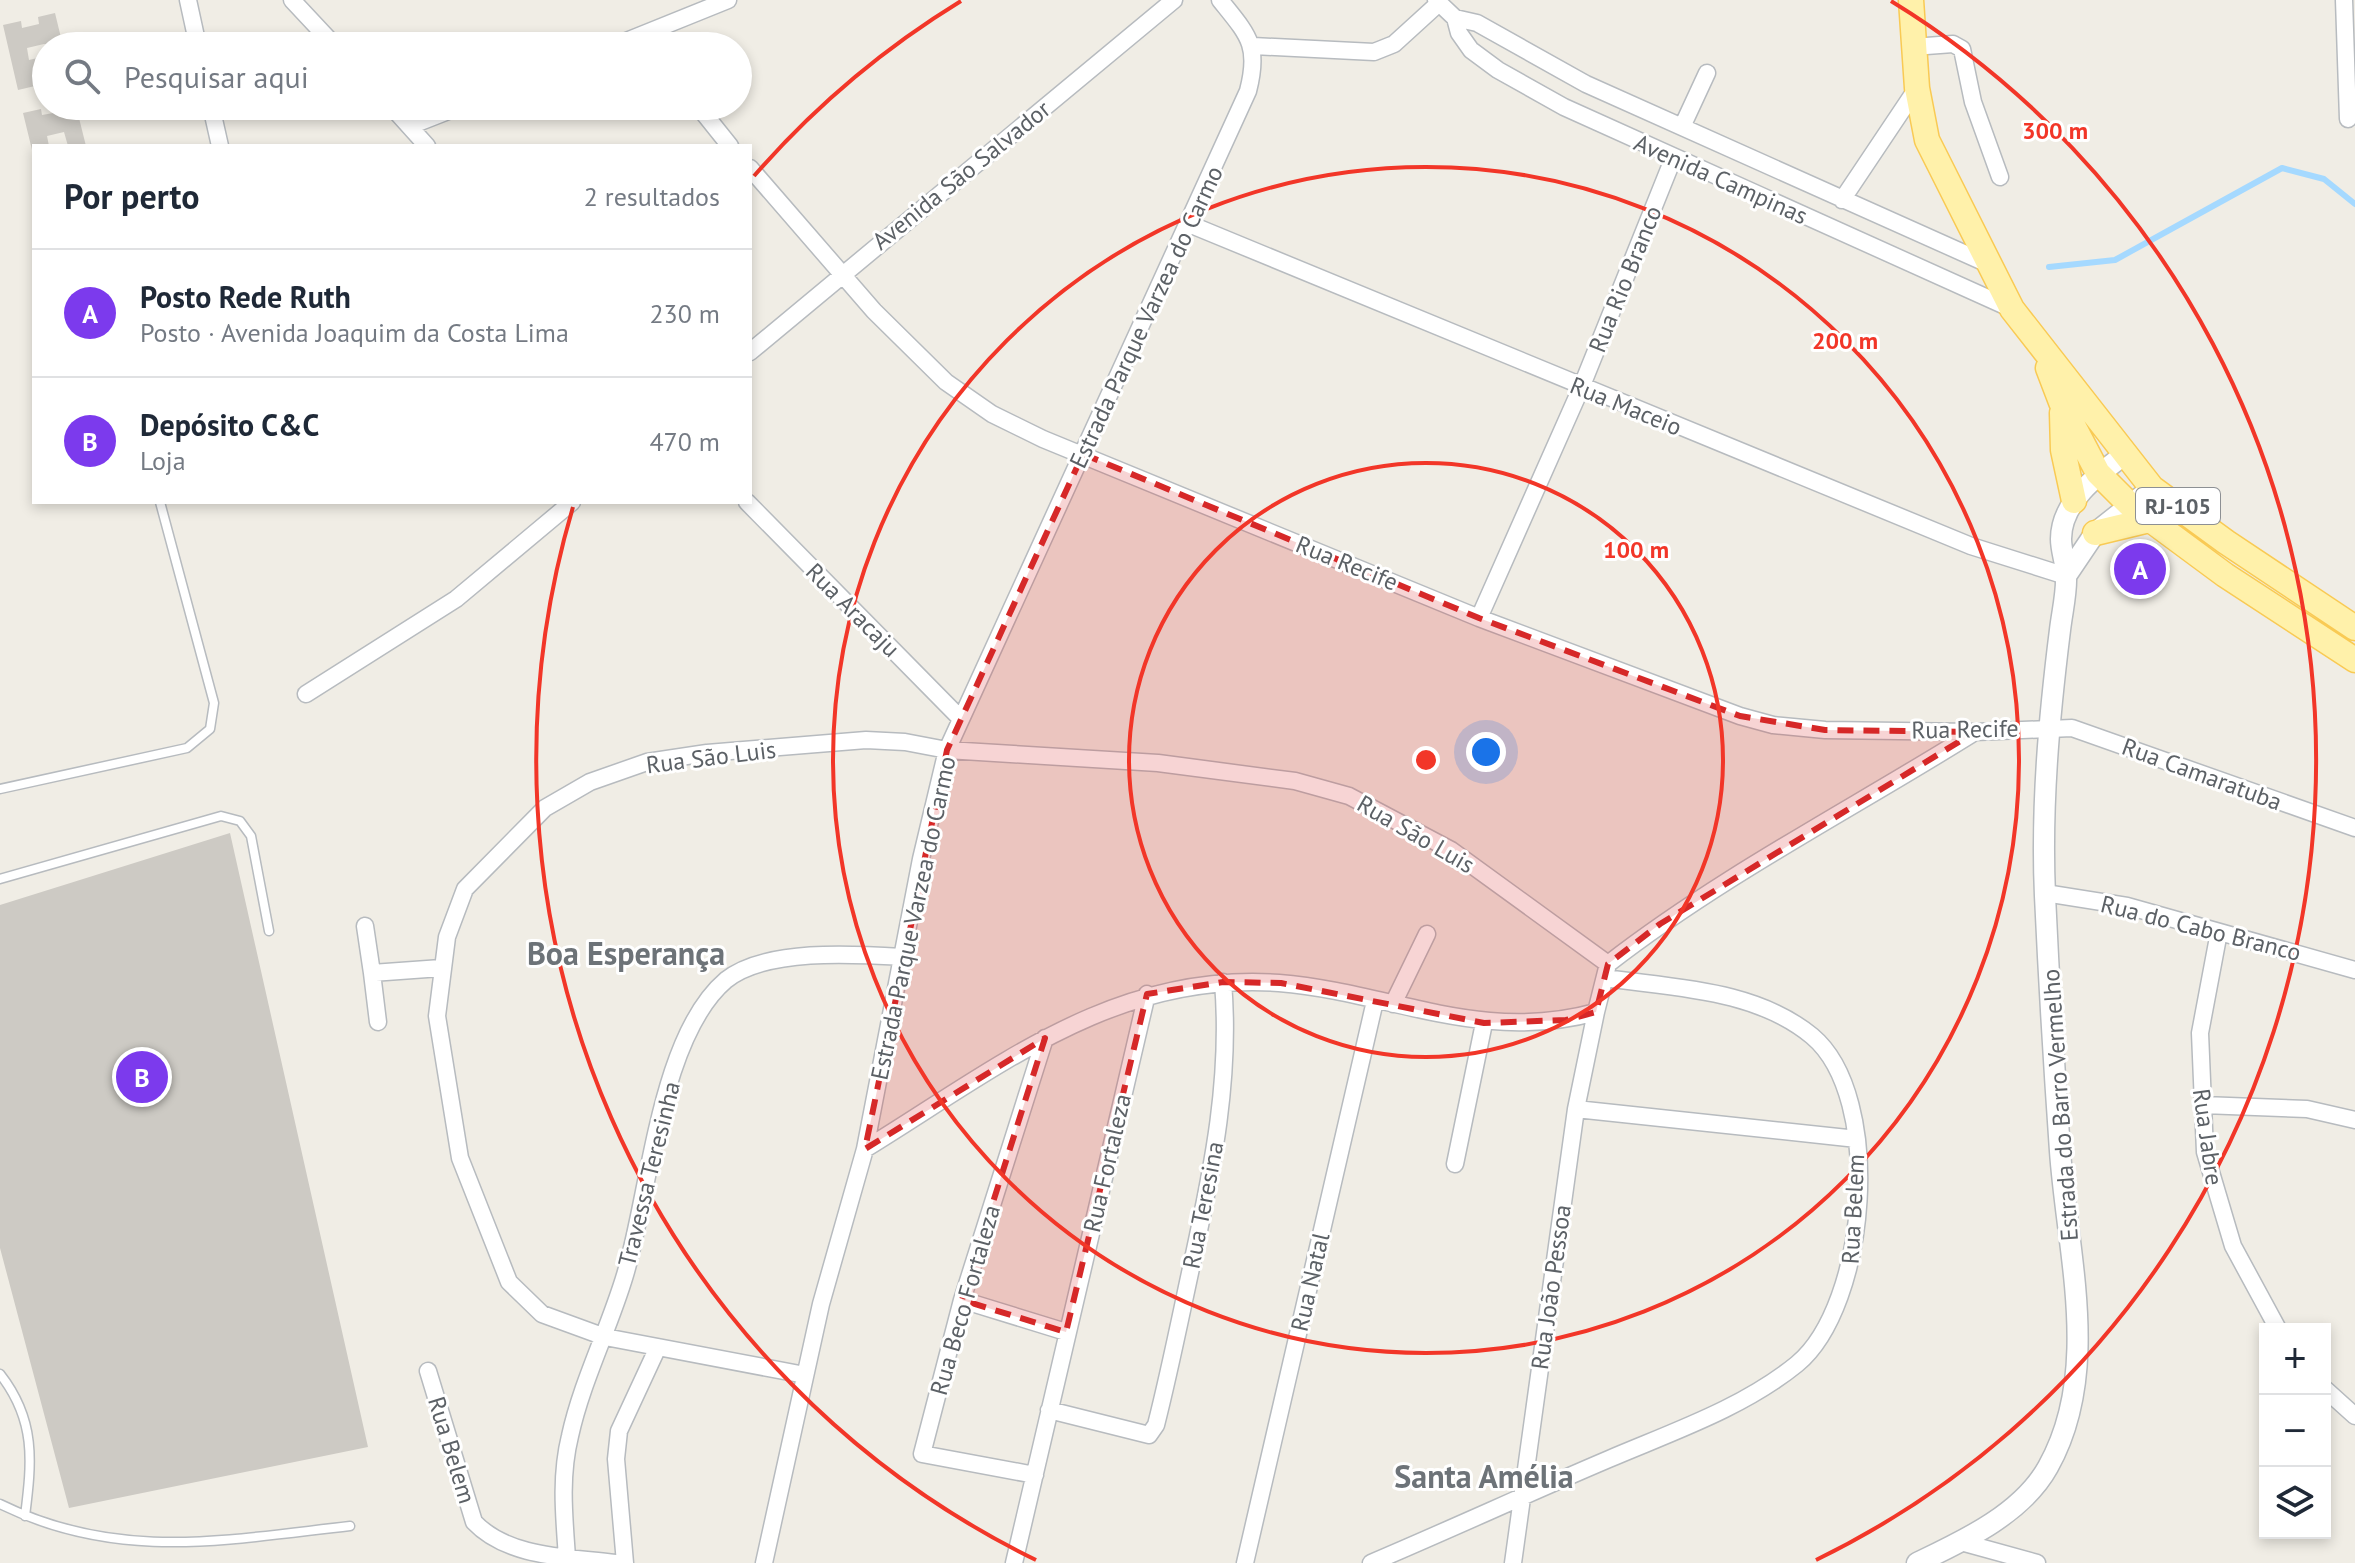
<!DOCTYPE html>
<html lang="pt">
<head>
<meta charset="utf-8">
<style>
	:root { --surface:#fff; --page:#f6f6f7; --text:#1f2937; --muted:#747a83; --line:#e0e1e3; --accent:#7c3aed }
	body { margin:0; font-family:"PT Sans",sans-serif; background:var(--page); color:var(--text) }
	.controls { position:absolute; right:24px; bottom:24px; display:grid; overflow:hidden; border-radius:0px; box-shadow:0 4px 12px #0003 }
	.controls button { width:72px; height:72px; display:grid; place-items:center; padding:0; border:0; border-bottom:2px solid var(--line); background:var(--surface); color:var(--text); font:40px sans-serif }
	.you { position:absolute; left:1486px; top:752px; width:28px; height:28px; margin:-20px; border:6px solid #fff; border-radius:50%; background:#1a73e8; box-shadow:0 0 0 12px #1a73e833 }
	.badge { display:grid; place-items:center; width:52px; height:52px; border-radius:50%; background:var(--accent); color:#fff; font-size:26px; font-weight:700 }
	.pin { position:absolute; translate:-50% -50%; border:4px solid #fff; box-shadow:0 2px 8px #0006 }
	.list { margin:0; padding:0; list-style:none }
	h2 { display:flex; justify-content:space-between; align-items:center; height:104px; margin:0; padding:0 32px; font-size:34px }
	h2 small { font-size:26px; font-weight:400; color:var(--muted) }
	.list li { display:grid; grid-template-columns:52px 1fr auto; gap:24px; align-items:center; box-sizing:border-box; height:128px; padding:0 32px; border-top:2px solid var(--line) }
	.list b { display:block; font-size:30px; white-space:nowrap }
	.list p { margin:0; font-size:26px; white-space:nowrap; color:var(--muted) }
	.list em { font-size:26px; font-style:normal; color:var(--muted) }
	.icon { flex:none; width:44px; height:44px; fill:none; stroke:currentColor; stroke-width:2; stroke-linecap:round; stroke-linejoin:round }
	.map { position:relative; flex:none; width:2355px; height:1563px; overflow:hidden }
	.search { position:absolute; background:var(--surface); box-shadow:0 4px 12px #0003; left:32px; top:32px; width:720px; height:88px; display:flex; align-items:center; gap:20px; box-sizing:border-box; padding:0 28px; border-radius:44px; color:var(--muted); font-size:30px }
	.panel { position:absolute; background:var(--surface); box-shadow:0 4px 12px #0003; left:32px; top:144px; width:720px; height:360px; border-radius:0px }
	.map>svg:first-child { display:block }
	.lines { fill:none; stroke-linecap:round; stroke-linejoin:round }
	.stream { stroke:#a5d9ff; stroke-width:6 }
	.building { fill:#cdcac4 }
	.service-casing { stroke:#b7bbbf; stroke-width:11 }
	.minor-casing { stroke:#b7bbbf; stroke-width:19 }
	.tertiary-casing { stroke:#b7bbbf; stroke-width:23 }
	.primary-casing { stroke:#f9ca54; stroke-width:27 }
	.service { stroke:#fff; stroke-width:8 }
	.minor { stroke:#fff; stroke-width:16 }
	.tertiary { stroke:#fff; stroke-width:20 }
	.primary { stroke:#fff1aa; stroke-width:24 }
	.marked { fill:#d62828; fill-opacity:0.2; stroke:#d62828; stroke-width:6; stroke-dasharray:16 10; stroke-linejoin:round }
	.ring { fill:none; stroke:#f23628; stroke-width:4 }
	.labels { text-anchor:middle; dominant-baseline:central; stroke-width:6; stroke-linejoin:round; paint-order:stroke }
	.shield { fill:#fff; stroke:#8d9094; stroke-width:2 }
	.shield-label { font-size:22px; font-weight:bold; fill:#5c6166 }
	.street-label { font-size:24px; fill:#5c6166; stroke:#fff }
	.district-label { font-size:32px; font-weight:bold; fill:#6d7378; stroke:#fff }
	.centre { fill:#f23628; stroke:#fff; stroke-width:4 }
	.ring-label { font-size:24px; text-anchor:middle; font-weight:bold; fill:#f23628; stroke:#fff; stroke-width:6; stroke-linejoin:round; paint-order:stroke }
</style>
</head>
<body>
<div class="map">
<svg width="2355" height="1563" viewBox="0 0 2355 1563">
	<rect width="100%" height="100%" fill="#f0ede5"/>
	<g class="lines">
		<path class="stream" d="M2049,267L2115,260L2282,168L2324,179L2355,204"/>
	</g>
	<path class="building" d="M55,13L63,46L44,44L27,48L29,60L46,56V77L34,80L35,86L18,90L3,25L21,21L22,28L39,24L38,17Z
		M58,106H76L86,146H68L64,132L47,136L49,146H34L33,154L23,113L41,109L42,115L59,112Z
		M230,833L368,1447L69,1508L0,1248V905Z"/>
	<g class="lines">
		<defs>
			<path id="service" d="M0,789L187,748L210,729L214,703L160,502
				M0,879L221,816L240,821L251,836L269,931
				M0,1374C36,1420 32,1461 25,1516
				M0,1504C118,1562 225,1540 350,1526"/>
			<path id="minor" d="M188,0L198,46
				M292,0L335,46
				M1436,0L1455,18L1459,33L1471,50L1498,70L1564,107L2012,309
				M2344,0L2348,119
				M1455,18L1477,23L1586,84L1988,264
				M614,46L728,0
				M1253,46L1374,52L1394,44L1439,3
				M1913,47L1953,44L1962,49L1973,102L2000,177
				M211,106L220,146
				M391,106L427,146
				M698,106L730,146
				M410,126L461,106
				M1682,127L1707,73
				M750,168L874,311L946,382L992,414L1043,439L1479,618L1740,716L1773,725L1825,730L1975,732L2072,728L2355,828
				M1842,200L1917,88
				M1189,224L1971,546L2066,576
				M750,352L1174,0
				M747,502L959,717
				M1479,618L1581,388L1673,159
				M306,694L456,599L572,502
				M2045,893L2127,906L2355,970
				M365,926L372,973
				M2219,932L2200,1033L2205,1152L2233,1246L2278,1329
				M1608,964C1723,875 1852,809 1975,732
				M1393,1004L1427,934
				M378,1022L372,973L441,968
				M2203,1105L2307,1109L2355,1120
				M1576,1109L1857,1139
				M1455,1164L1484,1023
				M962,1300L1066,1332
				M428,1371L474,1522C508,1558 569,1557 615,1563
				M805,1375L605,1337L542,1314L509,1282L460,1158L437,1016L447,937L465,889L545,808L590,782L647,762L707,753L866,740L905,742L947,750L1158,763L1295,781L1349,796L1451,850L1608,964L1596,1012C1481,1044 1390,992 1279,983C1115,971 997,1068 865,1149
				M2325,1389L2355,1416
				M1049,1410L1149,1435L1156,1425C1170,1370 1181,1314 1193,1259C1213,1166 1231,1077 1223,982
				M1035,1475L922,1454L962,1300L1045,1038
				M1961,1542L2037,1563
				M567,1557C564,1516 560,1476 570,1436C582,1381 609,1329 625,1275C650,1192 659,1037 726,980C766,948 855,954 904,957
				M625,1563L616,1459L619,1431L658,1347
				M764,1563L821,1304L865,1149L921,859L947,750L1248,91C1260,45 1248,35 1220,0
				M1014,1563L1147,994
				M1245,1563L1375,1001
				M1371,1563C1451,1529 1529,1493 1609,1459C1672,1432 1743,1408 1797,1364C1868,1305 1885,1097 1812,1036C1755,989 1674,988 1605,978
				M1513,1563L1576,1109L1596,1012"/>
			<path id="tertiary" d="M2066,576L2095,533L2152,488
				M1917,1563C1963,1541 2022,1514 2048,1467C2102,1371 2067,1253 2060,1151C2054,1066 2049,981 2045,896C2041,807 2049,718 2060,630C2062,612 2067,593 2066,575C2066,563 2061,551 2061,539C2061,502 2097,475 2124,455"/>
			<path id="primary" d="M1911,0L1917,88L1927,140L2012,309L2152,488L2226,542L2355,628
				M2048,368L2061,402L2098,473L2129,504L2225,575L2355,660
				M2062,413L2063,450L2074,501
				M2095,533L2149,520"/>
		</defs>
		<use href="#service" class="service-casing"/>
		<use href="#minor" class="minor-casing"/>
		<use href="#tertiary" class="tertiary-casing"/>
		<use href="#primary" class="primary-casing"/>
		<use href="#service" class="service"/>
		<use href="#minor" class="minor"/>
		<use href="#tertiary" class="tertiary"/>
		<use href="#primary" class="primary"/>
	</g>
	<path class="marked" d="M1083,454L1479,618L1740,716L1825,730L1975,732L1660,924L1608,964L1596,1012L1566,1020L1484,1023L1281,983L1223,982L1147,994L1066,1332L962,1300L1045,1038L865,1149L947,750Z"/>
	<g class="ring">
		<circle cx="1426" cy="760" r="297"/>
		<circle cx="1426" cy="760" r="593"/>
		<path d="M1036 1560A890 890 0 0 1 573 507M754 176A890 890 0 0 1 961 1M1891 1A890 890 0 0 1 1816 1560"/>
	</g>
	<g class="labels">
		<rect class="shield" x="2136" y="488" width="84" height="36" rx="6"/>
		<g class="shield-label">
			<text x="2178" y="506">RJ-105</text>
		</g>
		<g class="street-label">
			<text transform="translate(961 175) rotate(-39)">Avenida São Salvador</text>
			<text transform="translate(1721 179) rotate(24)">Avenida Campinas</text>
			<text transform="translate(1625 279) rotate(-68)">Rua Rio Branco</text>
			<text transform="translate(1146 317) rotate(-65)">Estrada Parque Varzea do Carmo</text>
			<text transform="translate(1626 406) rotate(22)">Rua Maceio</text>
			<text transform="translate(1347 563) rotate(22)">Rua Recife</text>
			<text transform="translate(853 610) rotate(45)">Rua Aracaju</text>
			<text transform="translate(1965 729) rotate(-1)">Rua Recife</text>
			<text transform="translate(711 757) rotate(-7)">Rua São Luis</text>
			<text transform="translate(2202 774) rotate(20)">Rua Camaratuba</text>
			<text transform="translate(1416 834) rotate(30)">Rua São Luis</text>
			<text transform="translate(913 918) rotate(-78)">Estrada Parque Varzea do Carmo</text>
			<text transform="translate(2201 928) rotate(14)">Rua do Cabo Branco</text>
			<text transform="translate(2060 1105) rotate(-94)">Estrada do Barro Vermelho</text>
			<text transform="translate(2208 1137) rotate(82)">Rua Jabre</text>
			<text transform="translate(1107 1163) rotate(-77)">Rua Fortaleza</text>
			<text transform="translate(649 1174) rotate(-76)">Travessa Teresinha</text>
			<text transform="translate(1203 1205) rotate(-79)">Rua Teresina</text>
			<text transform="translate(1853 1209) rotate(-87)">Rua Belem</text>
			<text transform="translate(1310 1282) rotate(-77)">Rua Natal</text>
			<text transform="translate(1551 1287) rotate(-82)">Rua João Pessoa</text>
			<text transform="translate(965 1300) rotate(-74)">Rua Beco Fortaleza</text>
			<text transform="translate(452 1450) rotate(73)">Rua Belem</text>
		</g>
		<g class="district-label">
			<text x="626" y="953">Boa Esperança</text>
			<text x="1484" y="1476">Santa Amélia</text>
		</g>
	</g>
	<circle cx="1426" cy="760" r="12" class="centre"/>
	<g class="ring-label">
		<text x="2055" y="139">300 m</text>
		<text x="1845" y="349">200 m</text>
		<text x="1636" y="558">100 m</text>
	</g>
</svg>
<div class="controls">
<button>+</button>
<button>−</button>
<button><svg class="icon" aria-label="layers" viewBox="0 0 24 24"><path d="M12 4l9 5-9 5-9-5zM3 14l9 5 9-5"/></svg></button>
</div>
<div class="you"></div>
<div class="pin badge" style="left:2140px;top:569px">A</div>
<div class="pin badge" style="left:142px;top:1077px">B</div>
<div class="search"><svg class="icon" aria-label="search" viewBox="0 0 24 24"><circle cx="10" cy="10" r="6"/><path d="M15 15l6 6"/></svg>Pesquisar aqui</div>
<section class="panel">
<h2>Por perto<small>2 resultados</small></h2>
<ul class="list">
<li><span class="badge">A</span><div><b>Posto Rede Ruth</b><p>Posto · Avenida Joaquim da Costa Lima</p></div><em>230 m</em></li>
<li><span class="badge">B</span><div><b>Depósito C&amp;C</b><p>Loja</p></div><em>470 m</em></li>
</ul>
</section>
</div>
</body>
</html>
